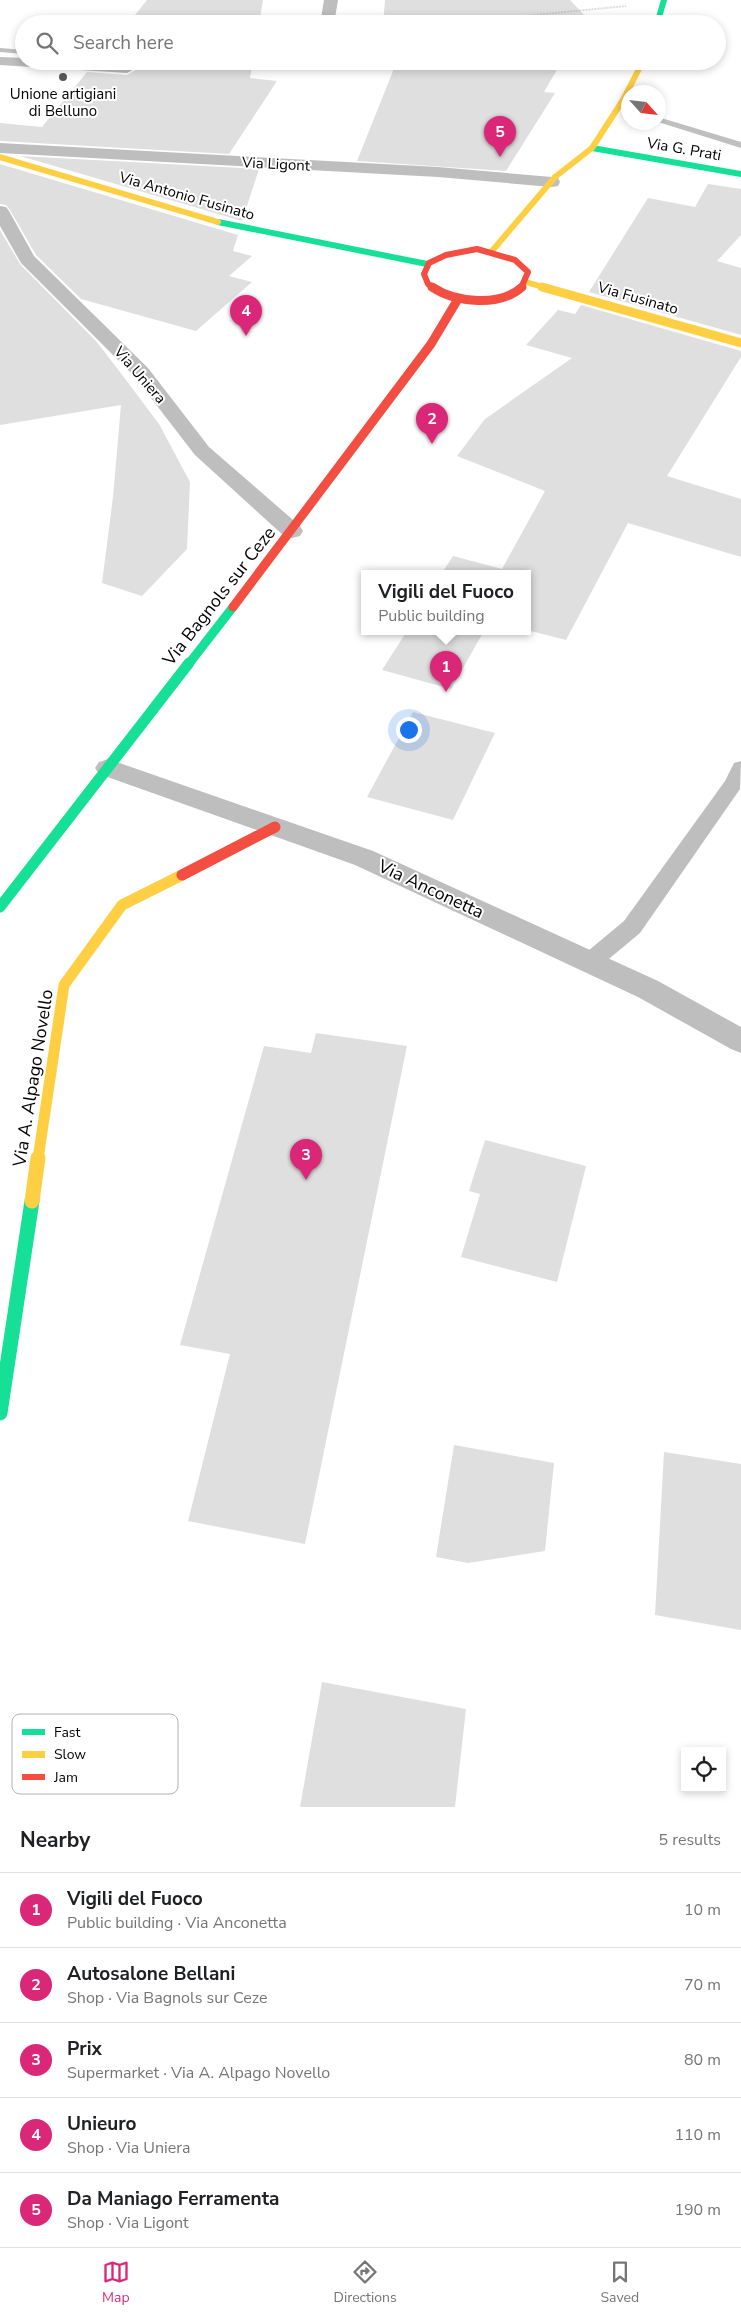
<!DOCTYPE html>
<html lang="en">
<head>
<meta charset="utf-8">
<style>
	:root { --surface:#fff; --page:#f2f2f2; --text:#202124; --muted:#757577; --line:#e0e0e0; --accent:#db2777 }
	body { margin:0; font-family:"Nunito Sans",sans-serif; background:var(--page); color:var(--text) }
	.controls { position:absolute; right:15px; bottom:15px; display:grid; overflow:hidden; border-radius:0px; box-shadow:0 2px 8px #0003 }
	.controls button { width:45px; height:45px; display:grid; place-items:center; padding:0; border:0; border-bottom:1px solid var(--line); background:var(--surface); color:var(--text); font:25px sans-serif }
	.compass { position:absolute; left:621px; top:85px; width:45px; height:45px; border-radius:50%; background:var(--surface); box-shadow:0 2px 8px #0003; rotate:117deg }
	.you { position:absolute; left:408px; top:729px; width:18px; height:18px; margin:-12px; border:4px solid #fff; border-radius:50%; background:#1a73e8; box-shadow:0 0 0 8px #1a73e833 }
	.badge { display:grid; place-items:center; width:32px; height:32px; border-radius:50%; background:var(--accent); color:#fff; font-size:16px; font-weight:700 }
	.pin { position:absolute; translate:-50% -41px; filter:drop-shadow(0 1px 2px #0008) }
	.pin::after { content:''; position:absolute; top:26px; width:18px; height:15px; background:inherit; clip-path:polygon(0 0,100% 0,50% 100%) }
	.popup { position:absolute; left:361px; top:570px; width:170px; height:65px; box-sizing:border-box; display:grid; place-content:center; border-radius:0px; background:var(--surface); filter:drop-shadow(0 1px 4px #0005); font-size:16px; white-space:nowrap; color:var(--muted) }
	.popup b { font-size:19px; color:var(--text) }
	.popup::after { content:''; position:absolute; left:50%; top:100%; margin-left:-10px; border:10px solid transparent; border-top-color:var(--surface) }
	.list { margin:0; padding:0; list-style:none }
	h2 { display:flex; justify-content:space-between; align-items:center; height:65px; margin:0; padding:0 20px; font-size:21px }
	h2 small { font-size:16px; font-weight:400; color:var(--muted) }
	.list li { display:grid; grid-template-columns:32px 1fr auto; gap:15px; align-items:center; box-sizing:border-box; height:75px; padding:0 20px; border-top:1px solid var(--line) }
	.list b { display:block; font-size:19px; white-space:nowrap }
	.list p { margin:0; font-size:16px; white-space:nowrap; color:var(--muted) }
	.list em { font-size:16px; font-style:normal; color:var(--muted) }
	.icon { flex:none; width:28px; height:28px; fill:none; stroke:currentColor; stroke-width:2; stroke-linecap:round; stroke-linejoin:round }
	.map { position:relative; flex:none; width:741px; height:1807px; overflow:hidden }
	.search { position:absolute; background:var(--surface); box-shadow:0 2px 8px #0003; left:15px; right:15px; top:15px; height:55px; display:flex; align-items:center; gap:12px; box-sizing:border-box; padding:0 18px; border-radius:28px; color:var(--muted); font-size:19px }
	.sheet { height:440px; background:var(--surface) }
	nav { display:flex; justify-content:space-around; align-items:center; box-sizing:border-box; height:70px; border-top:1px solid var(--line); background:var(--surface); font-size:14px; color:var(--muted) }
	nav a { display:grid; justify-items:center; gap:2px }
	nav .on { color:var(--accent) }
	.map>svg:first-child { display:block }
	.lines { fill:none; stroke-linecap:round; stroke-linejoin:round }
	.stream { fill:#bfbfbf; fill-rule:evenodd }
	.building { fill:#dfdfdf }
	.path { stroke:#b9b9b9; stroke-width:2; stroke-dasharray:0.5 1; stroke-linecap:butt }
	.lane { fill:#bebebe; fill-rule:evenodd }
	.street { fill:#bebebe; fill-rule:evenodd }
	.fast-far3 { stroke:#16e098; stroke-width:6 }
	.fast-far2 { stroke:#16e098; stroke-width:9 }
	.fast-far1 { stroke:#16e098; stroke-width:11 }
	.fast { stroke:#16e098; stroke-width:15 }
	.slow-far3 { stroke:#ffcf43; stroke-width:6 }
	.slow-far2 { stroke:#ffcf43; stroke-width:9 }
	.slow-far1 { stroke:#ffcf43; stroke-width:11 }
	.slow { stroke:#ffcf43; stroke-width:15 }
	.jam-far2 { stroke:#f24e42; stroke-width:6 }
	.jam-far1 { stroke:#f24e42; stroke-width:9 }
	.jam { stroke:#f24e42; stroke-width:11 }
	.poi-dot { fill:#595959; stroke:#fff; stroke-width:2 }
	.labels { text-anchor:middle; dominant-baseline:central; stroke-width:4; stroke-linejoin:round; paint-order:stroke }
	.far-poi-label { font-size:15px; fill:#000; stroke:#fff }
	.far-street-label { font-size:15px; fill:#000; stroke:#fff }
	.street-label { font-size:18px; fill:#000; stroke:#fff }
	.key { fill:#fff; stroke:#b2b2b2; stroke-width:1 }
	.key-label { font-size:14px; fill:#000 }
</style>
</head>
<body>
<div class="map">
<svg width="741" height="1807" viewBox="0 0 741 1807">
	<rect width="100%" height="100%" fill="#fff"/>
	<g class="lines">
		<path class="stream" d="M0,48L24,50V54L0,52Z
			M658,117L741,142V148L658,122Z"/>
	</g>
	<path class="building" d="M147,0H263L259,24H128Z
		M385,0H570L587,18L584,24H383Z
		M96,61H253L250,78L277,81L229,154L0,141V123L42,127L87,72L127,75L136,70L127,63Z
		M397,61H562L544,92L555,93L506,171L357,161Z
		M20,156L259,169L242,221Z
		M0,164L238,235L233,251L252,256L229,276L252,282L196,331L81,299L36,255L10,210L6,205L0,204Z
		M708,184L741,189V235L717,261L741,268V335L589,292L648,198L695,207Z
		M0,230L20,264L96,341L123,376L159,424L190,482L187,549L142,596L102,583L113,497L121,405L0,425Z
		M581,305L741,351V357L667,476L741,499V557L628,523L566,640L527,630V573H442L453,556L502,569L545,491L457,456L485,419L572,358L526,345L558,310L575,314Z
		M407,631H484L451,689L382,670Z
		M413,712L495,733L453,820L367,797Z
		M316,1033L407,1046L305,1544L188,1521L230,1354L180,1345L264,1046L311,1053Z
		M485,1140L586,1166L557,1282L461,1257L480,1194L469,1191Z
		M454,1445L554,1463L545,1551L468,1563L436,1557Z
		M664,1452L741,1464V1630L655,1615Z
		M322,1682L466,1709L455,1807H300Z"/>
	<g class="lines">
		<path class="path" d="M443,24L626,6"/>
		<path class="lane" d="M741,761L740,789L640,933L598,968L590,971L582,968L579,962L582,956L624,921L725,781L734,763Z"/>
		<path class="street" d="M324,0H338L334,24H320Z
			M0,57L24,58V61L127,65L134,69L127,73L0,65Z
			M0,143L438,167L552,177L558,178L560,182L558,186L552,187L438,177L0,153Z
			M0,206L6,207L9,211L34,256L148,368L209,447L300,526L303,531L300,536L292,538L284,536L195,455L134,376L21,263L0,226Z
			M108,759L373,851L658,981L741,1027V1053L731,1049L638,997L355,865L99,774L95,768L99,762Z"/>
		<path class="fast-far3" d="M657,24L664,0
			M592,148L741,174
			M218,222L427,264"/>
		<path class="fast-far2" d="M188,665L233,607"/>
		<path class="fast-far1" d="M0,907L189,663"/>
		<path class="fast" d="M0,1413L32,1201"/>
		<path class="slow-far3" d="M0,157L218,222
			M492,251L555,177L592,148L623,100L643,61
			M526,282L546,288"/>
		<path class="slow-far2" d="M542,287L741,343"/>
		<path class="slow-far1" d="M38,1159L64,985L122,905L182,875"/>
		<path class="slow" d="M32,1201L38,1158"/>
		<path class="jam-far2" d="M434,288L428,284L424,274L429,263L446,255L477,249L515,260L528,272L521,288"/>
		<path class="jam-far1" d="M432,287C456,303 500,307 522,287
			M233,607L431,344L458,299"/>
		<path class="jam" d="M182,875L275,827"/>
	</g>
	<circle class="poi-dot" cx="63" cy="77" r="5"/>
	<g class="labels">
		<g class="far-poi-label">
			<text x="63" y="94">Unione artigiani<tspan x="63" dy="17">di Belluno</tspan></text>
		</g>
		<g class="far-street-label">
			<text transform="translate(684 149) rotate(10)">Via G. Prati</text>
			<text transform="translate(276 164) rotate(3)">Via Ligont</text>
			<text transform="translate(187 196) rotate(16)">Via Antonio Fusinato</text>
			<text transform="translate(638 298) rotate(16)">Via Fusinato</text>
			<text transform="translate(140 375) rotate(49)">Via Uniera</text>
		</g>
		<g class="street-label">
			<text transform="translate(219 596) rotate(-52)">Via Bagnols sur Ceze</text>
			<text transform="translate(431 889) rotate(25)">Via Anconetta</text>
			<text transform="translate(33 1078) rotate(-81)">Via A. Alpago Novello</text>
		</g>
	</g>
	<rect x="12" y="1714" width="166" height="80" rx="8" class="key"/>
	<rect x="22" y="1729" width="23" height="6" fill="#16e098"/>
	<rect x="22" y="1751" width="23" height="7" fill="#ffcf43"/>
	<rect x="22" y="1774" width="23" height="6" fill="#f24e42"/>
	<g class="key-label">
		<text x="54" y="1737">Fast</text>
		<text x="54" y="1759">Slow</text>
		<text x="54" y="1782">Jam</text>
	</g>
</svg>
<div class="controls">
<button><svg class="icon" aria-label="locate" viewBox="0 0 24 24"><circle cx="12" cy="12" r="6"/><path d="M12 2v4M12 18v4M2 12h4M18 12h4"/></svg></button>
</div>
<svg class="compass" viewBox="-18 -18 36 36"><path d="M0-13l5 13h-10z" fill="#e53935"/><path d="M0 13l5-13h-10z" fill="#757577"/></svg>
<div class="you"></div>
<div class="pin badge" style="left:446px;top:692px">1</div>
<div class="popup"><b>Vigili del Fuoco</b>Public building</div>
<div class="pin badge" style="left:432px;top:444px">2</div>
<div class="pin badge" style="left:306px;top:1180px">3</div>
<div class="pin badge" style="left:246px;top:336px">4</div>
<div class="pin badge" style="left:500px;top:157px">5</div>
<div class="search"><svg class="icon" aria-label="search" viewBox="0 0 24 24"><circle cx="10" cy="10" r="6"/><path d="M15 15l6 6"/></svg>Search here</div>
</div>
<section class="sheet">
<h2>Nearby<small>5 results</small></h2>
<ul class="list">
<li><span class="badge">1</span><div><b>Vigili del Fuoco</b><p>Public building · Via Anconetta</p></div><em>10 m</em></li>
<li><span class="badge">2</span><div><b>Autosalone Bellani</b><p>Shop · Via Bagnols sur Ceze</p></div><em>70 m</em></li>
<li><span class="badge">3</span><div><b>Prix</b><p>Supermarket · Via A. Alpago Novello</p></div><em>80 m</em></li>
<li><span class="badge">4</span><div><b>Unieuro</b><p>Shop · Via Uniera</p></div><em>110 m</em></li>
<li><span class="badge">5</span><div><b>Da Maniago Ferramenta</b><p>Shop · Via Ligont</p></div><em>190 m</em></li>
</ul>
</section>
<nav>
<a class="on"><svg class="icon" aria-label="map" viewBox="0 0 24 24"><path d="M3 6l6-2 6 2 6-2v14l-6 2-6-2-6 2zM9 4v14M15 6v14"/></svg>Map</a>
<a><svg class="icon" aria-label="directions" viewBox="0 0 24 24"><path d="M12 3l9 9-9 9-9-9zM9 14v-3h6M13 9l2 2-2 2"/></svg>Directions</a>
<a><svg class="icon" aria-label="saved" viewBox="0 0 24 24"><path d="M7 4h10v16l-5-4-5 4z"/></svg>Saved</a>
</nav>
</body>
</html>
